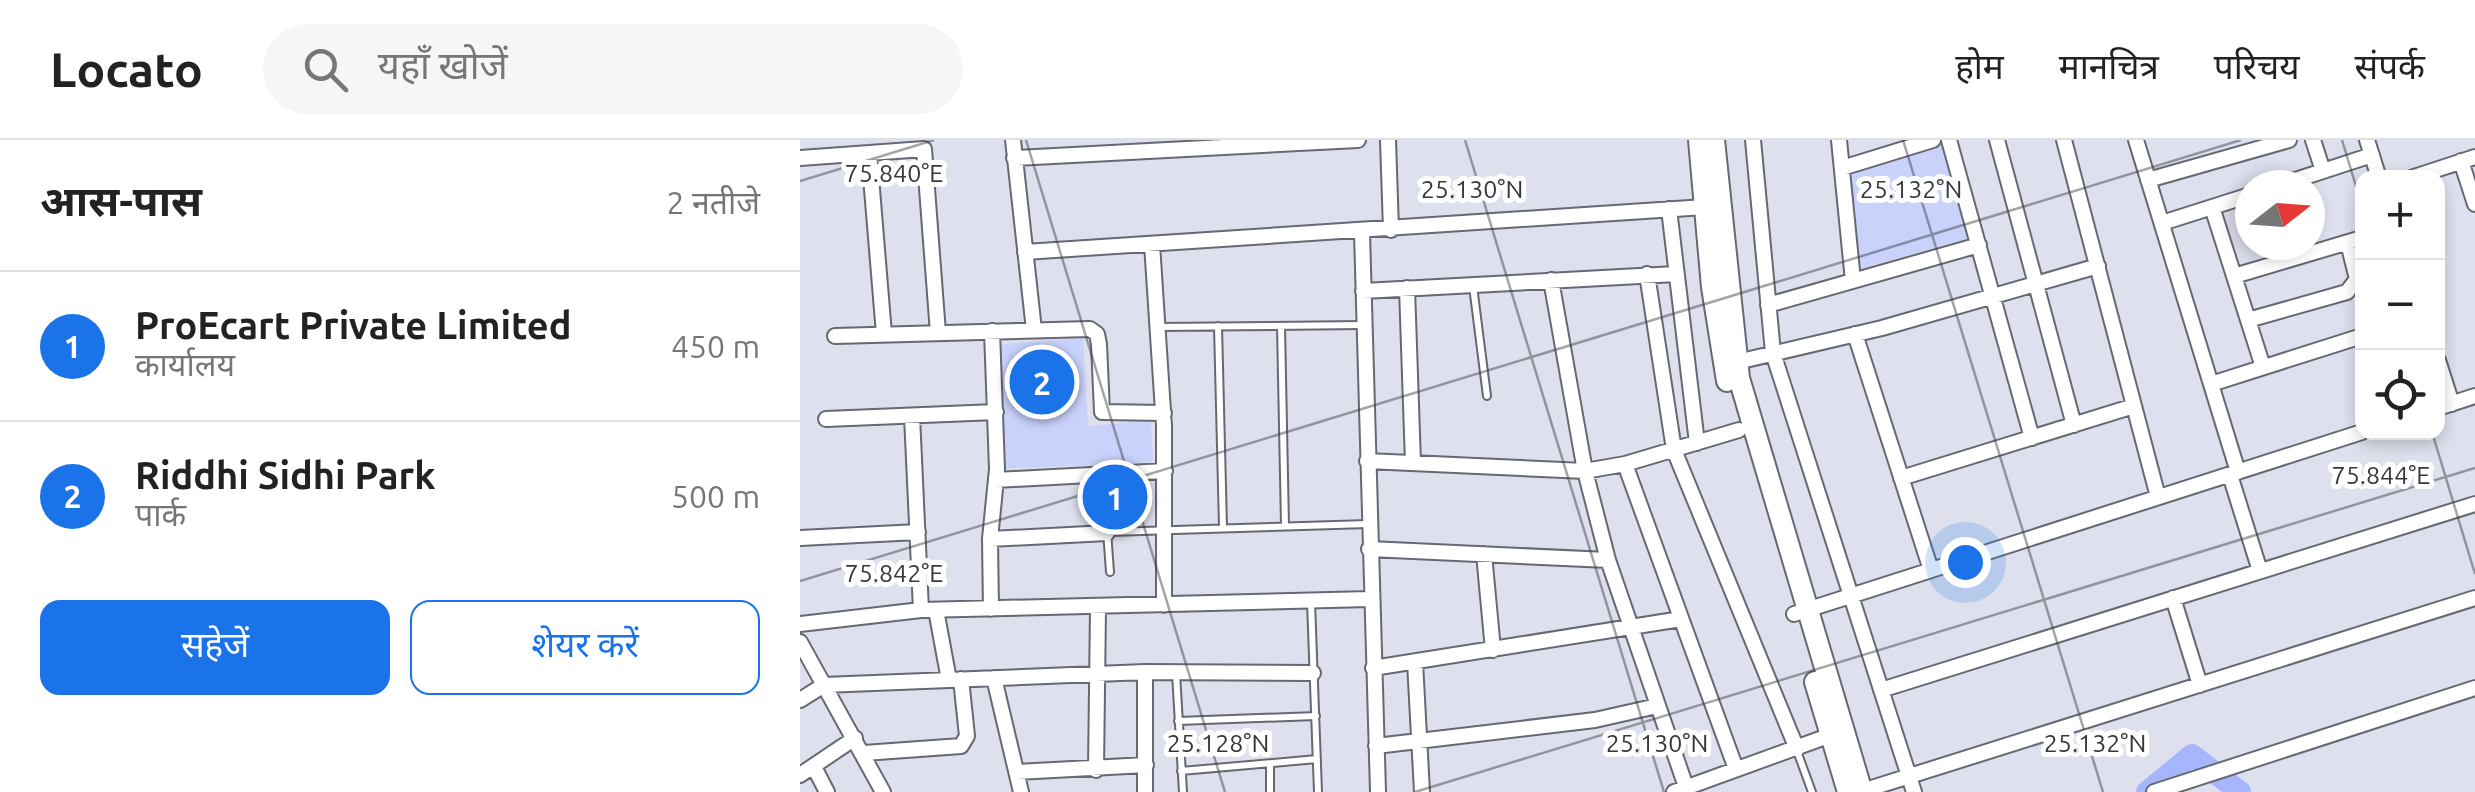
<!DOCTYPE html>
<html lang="hi">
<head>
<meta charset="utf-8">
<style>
	:root { --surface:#fff; --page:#f6f6f6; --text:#222; --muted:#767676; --line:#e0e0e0; --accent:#1a73e8 }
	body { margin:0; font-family:Ubuntu,"Noto Sans Devanagari",sans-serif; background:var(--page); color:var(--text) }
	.controls { position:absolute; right:30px; top:30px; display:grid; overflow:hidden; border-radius:20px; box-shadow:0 5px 15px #0003 }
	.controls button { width:90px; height:90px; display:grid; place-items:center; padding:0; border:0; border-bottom:2px solid var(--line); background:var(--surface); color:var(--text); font:50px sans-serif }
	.compass { position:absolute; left:1435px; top:30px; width:90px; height:90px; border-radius:50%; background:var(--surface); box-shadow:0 5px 15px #0003; rotate:73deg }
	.you { position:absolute; left:1165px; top:422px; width:35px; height:35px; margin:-25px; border:8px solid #fff; border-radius:50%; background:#1a73e8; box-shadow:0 0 0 15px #1a73e833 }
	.badge { display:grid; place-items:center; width:65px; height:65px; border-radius:50%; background:var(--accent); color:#fff; font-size:32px; font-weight:700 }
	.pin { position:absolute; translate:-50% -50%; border:5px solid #fff; box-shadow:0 2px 10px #0006 }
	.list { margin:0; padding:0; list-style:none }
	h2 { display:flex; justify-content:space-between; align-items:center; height:130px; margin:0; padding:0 40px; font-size:42px }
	h2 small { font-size:32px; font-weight:400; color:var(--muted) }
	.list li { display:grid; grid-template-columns:65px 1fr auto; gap:30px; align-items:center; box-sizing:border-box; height:150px; padding:0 40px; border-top:2px solid var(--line) }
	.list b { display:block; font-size:38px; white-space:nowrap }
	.list p { margin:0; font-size:32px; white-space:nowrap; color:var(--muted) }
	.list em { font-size:32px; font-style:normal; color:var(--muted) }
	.actions { display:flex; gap:20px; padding:30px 40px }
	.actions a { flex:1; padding:22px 0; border:2px solid var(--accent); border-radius:20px; text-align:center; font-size:35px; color:var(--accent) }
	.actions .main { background:var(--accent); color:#fff }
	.icon { flex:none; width:55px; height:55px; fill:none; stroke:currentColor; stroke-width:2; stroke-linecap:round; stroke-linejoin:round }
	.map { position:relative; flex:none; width:1675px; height:652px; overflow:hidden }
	header { display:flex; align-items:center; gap:60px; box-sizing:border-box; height:140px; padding:0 50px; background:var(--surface); border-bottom:2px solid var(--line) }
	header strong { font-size:48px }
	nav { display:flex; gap:55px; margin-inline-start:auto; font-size:35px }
	.search { width:700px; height:90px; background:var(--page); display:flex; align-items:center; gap:25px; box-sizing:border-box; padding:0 35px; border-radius:55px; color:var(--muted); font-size:38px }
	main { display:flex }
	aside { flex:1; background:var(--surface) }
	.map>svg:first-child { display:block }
	.green { fill:#c9d2fb }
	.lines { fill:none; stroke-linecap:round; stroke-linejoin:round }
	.river { stroke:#a7b5fc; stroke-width:22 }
	.lane-casing { stroke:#666872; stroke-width:10 }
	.street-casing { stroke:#666872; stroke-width:18 }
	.secondary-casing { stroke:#666872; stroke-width:24 }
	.lane { stroke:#fff; stroke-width:6 }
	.street { stroke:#fff; stroke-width:14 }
	.secondary { stroke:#fff; stroke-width:20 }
	.ticks { fill:none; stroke:#36373c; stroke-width:2.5; stroke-opacity:0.45 }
	.ticks-label { font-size:25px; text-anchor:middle; fill:#36373c; stroke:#fff; stroke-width:10; stroke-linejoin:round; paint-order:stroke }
</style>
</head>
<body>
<header>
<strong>Locato</strong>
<div class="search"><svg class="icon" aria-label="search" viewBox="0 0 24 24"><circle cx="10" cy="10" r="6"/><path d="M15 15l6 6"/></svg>यहाँ खोजें</div>
<nav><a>होम</a><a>मानचित्र</a><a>परिचय</a><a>संपर्क</a></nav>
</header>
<main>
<aside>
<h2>आस-पास<small>2 नतीजे</small></h2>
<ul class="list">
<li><span class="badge">1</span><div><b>ProEcart Private Limited</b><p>कार्यालय</p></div><em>450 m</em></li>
<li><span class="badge">2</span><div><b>Riddhi Sidhi Park</b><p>पार्क</p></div><em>500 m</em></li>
</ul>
<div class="actions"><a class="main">सहेजें</a><a>शेयर करें</a></div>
</aside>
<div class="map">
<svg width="1675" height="652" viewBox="0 0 1675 652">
	<rect width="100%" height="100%" fill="#dee1ed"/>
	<path class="green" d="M1145,4L1168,98L1059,129L1050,33Z
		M283,198L288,286L351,280L353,322L197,329L200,204Z"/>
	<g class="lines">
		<path class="river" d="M1347,652L1392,615L1440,652"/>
		<defs>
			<path id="lane" d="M673,146L687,256
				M418,186L423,387
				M481,186L485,386
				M356,187L563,185
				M303,336L310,432
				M310,392L568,384
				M511,462L518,652
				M376,533L383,652
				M378,581L516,576
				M997,611L1012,652
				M381,631L517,619
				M470,652V626"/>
			<path id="street" d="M213,0L234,190
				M588,0L591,90
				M953,0L973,213L1114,652
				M1039,0L1053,141
				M1149,0L1232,298
				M1197,0L1274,285
				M1264,0L1358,357
				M1336,0L1438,332
				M1513,0L1523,31
				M1567,0L1579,38
				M69,13L84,194
				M0,18L124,9L138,193
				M214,18L558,0
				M1661,21L1675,64
				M1042,28L1133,0
				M1611,38L1675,17
				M1348,40L1489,0
				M1480,45L1572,15
				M1412,67L1463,227
				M869,69L897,303
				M1362,83L1450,55
				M562,93L578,652
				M352,104L364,286V465
				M225,112L905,67
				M847,134L874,310L997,609
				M1434,136L1562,98
				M751,140L785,331L808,420L886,647
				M607,148L613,323
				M563,151L876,134
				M968,165L1179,105
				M1448,180L1547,152L1557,139L1548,103
				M1055,194L1131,430
				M35,196L290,189L297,194L299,204L302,272L364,273
				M1638,220L1652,264
				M937,222L1082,188L1298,126
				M1411,244L1562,196
				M1638,268L1675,256
				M112,276L121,470
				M26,279L196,272
				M567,321L785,331L825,324L939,290
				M825,324L936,629
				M1430,335L1460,431
				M1101,338L1334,266
				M196,340L365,331
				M0,398L118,392
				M190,399L307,393
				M569,409L808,420
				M684,414L693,510
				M1373,458L1400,545
				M191,469L190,399L197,329L192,191
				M136,470L149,540
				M994,474L1562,292
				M0,484L121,470L570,459
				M0,502L83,652
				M615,522L622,652
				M573,528L881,479
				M345,532V652
				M194,538L221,652
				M1081,550L1675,364
				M0,560L24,545L345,532L513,533
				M576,606L795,580L857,566
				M64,613L161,606L167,596L161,539
				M14,627L27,652
				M296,630L298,468
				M217,632L346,625
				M0,635L55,598
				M1062,651L1675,458
				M874,652L1031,595
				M1354,652L1675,548"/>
			<path id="secondary" d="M899,0L912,147L927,241
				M914,0L939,238L1062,652
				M1015,542L1048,652"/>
		</defs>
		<use href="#lane" class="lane-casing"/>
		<use href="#street" class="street-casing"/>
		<use href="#secondary" class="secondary-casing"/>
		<use href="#lane" class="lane"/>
		<use href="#street" class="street"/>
		<use href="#secondary" class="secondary"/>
	</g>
	<path class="ticks" d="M226,0L425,652M665,0L864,652M1103,0L1303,652M1542,0L1562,66M0,41L134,0M1632,292L1675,434M0,441L1441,0M615,652L1675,328"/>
	<g class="ticks-label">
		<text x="94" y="42">75.840°E</text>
		<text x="672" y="58">25.130°N</text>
		<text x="1111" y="58">25.132°N</text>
		<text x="1581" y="344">75.844°E</text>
		<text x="94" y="442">75.842°E</text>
		<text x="418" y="612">25.128°N</text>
		<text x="857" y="612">25.130°N</text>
		<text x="1295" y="612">25.132°N</text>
	</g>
</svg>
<div class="controls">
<button>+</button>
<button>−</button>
<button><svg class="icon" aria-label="locate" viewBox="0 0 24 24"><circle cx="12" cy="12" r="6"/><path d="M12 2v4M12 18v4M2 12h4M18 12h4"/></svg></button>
</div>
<svg class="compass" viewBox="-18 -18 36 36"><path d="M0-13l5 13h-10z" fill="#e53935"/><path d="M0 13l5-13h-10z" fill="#767676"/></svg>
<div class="you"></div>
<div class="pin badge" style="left:315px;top:357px">1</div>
<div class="pin badge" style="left:242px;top:242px">2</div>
</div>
</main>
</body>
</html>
